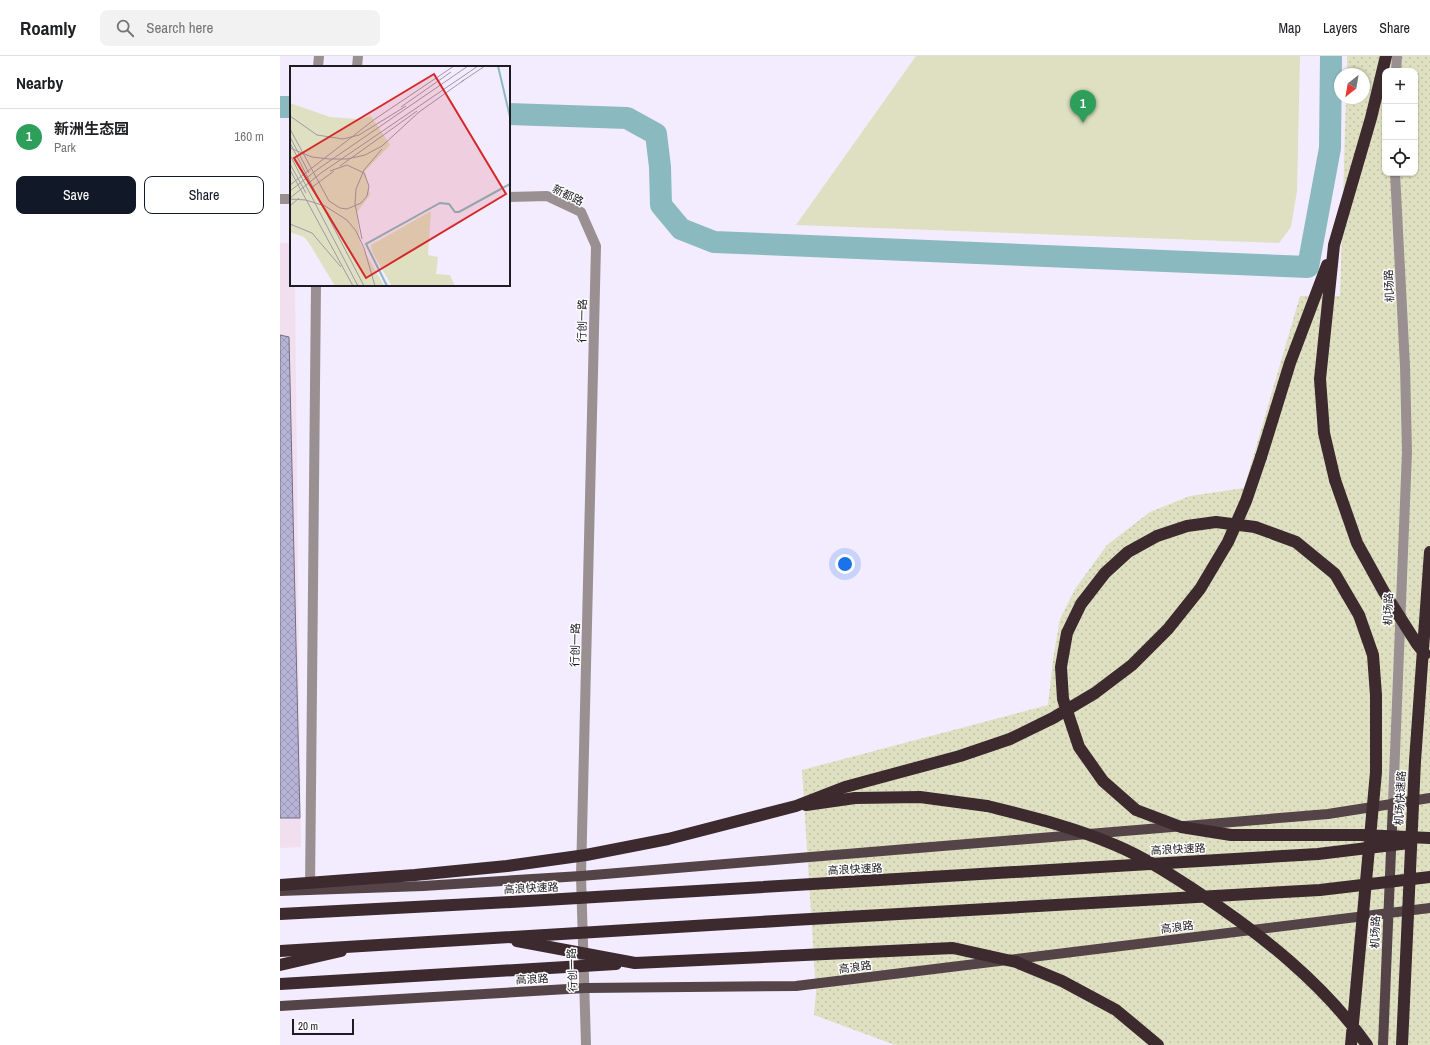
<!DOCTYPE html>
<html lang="en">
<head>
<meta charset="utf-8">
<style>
	:root { --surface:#fff; --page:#f2f2f2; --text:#202124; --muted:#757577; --line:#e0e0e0; --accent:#111827 }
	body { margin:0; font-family:"Archivo Narrow","Noto Sans SC",sans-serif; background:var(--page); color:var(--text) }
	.controls { position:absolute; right:12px; top:12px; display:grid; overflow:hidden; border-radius:8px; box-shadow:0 1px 3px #0004 }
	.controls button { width:36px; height:36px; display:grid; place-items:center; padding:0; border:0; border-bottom:1px solid var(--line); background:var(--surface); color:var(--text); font:20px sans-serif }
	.compass { position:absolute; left:1054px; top:12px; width:36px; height:36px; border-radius:50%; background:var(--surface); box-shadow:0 1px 3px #0004; rotate:211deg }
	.scale { position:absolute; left:12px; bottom:10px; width:62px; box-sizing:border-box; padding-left:4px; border:2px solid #1e1b22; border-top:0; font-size:11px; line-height:14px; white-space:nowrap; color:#1e1b22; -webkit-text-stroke:3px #fdfdfd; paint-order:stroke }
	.you { position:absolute; left:565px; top:508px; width:14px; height:14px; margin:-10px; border:3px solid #fff; border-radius:50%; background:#1a73e8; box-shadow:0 0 0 6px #1a73e833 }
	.badge { display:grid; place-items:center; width:26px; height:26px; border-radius:50%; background:var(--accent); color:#fff; font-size:13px; font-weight:700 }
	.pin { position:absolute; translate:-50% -33px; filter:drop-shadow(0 1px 2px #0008) }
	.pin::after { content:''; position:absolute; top:21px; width:14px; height:12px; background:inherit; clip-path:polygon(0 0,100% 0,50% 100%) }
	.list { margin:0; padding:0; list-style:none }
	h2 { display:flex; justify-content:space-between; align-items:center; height:52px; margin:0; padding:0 16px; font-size:17px }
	h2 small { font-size:13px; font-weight:400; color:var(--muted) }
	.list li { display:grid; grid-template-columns:26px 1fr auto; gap:12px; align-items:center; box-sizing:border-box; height:56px; padding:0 16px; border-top:1px solid var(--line) }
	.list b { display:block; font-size:15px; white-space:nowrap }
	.list p { margin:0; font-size:13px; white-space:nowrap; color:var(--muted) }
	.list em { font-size:13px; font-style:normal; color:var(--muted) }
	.actions { display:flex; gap:8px; padding:12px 16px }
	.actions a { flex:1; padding:9px 0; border:1px solid var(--accent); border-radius:8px; text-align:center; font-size:14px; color:var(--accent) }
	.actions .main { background:var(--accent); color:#fff }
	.icon { flex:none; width:22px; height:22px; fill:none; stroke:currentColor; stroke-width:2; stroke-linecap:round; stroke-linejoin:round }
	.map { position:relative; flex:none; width:1150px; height:989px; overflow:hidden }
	header { display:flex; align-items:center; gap:24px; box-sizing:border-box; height:56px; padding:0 20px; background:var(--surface); border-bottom:1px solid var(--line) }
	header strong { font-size:19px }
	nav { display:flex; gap:22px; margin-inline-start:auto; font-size:14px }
	.search { width:280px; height:36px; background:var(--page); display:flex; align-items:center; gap:10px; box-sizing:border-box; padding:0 14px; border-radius:8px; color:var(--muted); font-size:15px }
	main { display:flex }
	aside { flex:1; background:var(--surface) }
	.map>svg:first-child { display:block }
	.commercial { fill:#f1dff0 }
	.grass { fill:url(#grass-dots); fill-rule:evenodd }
	.park { fill:#dee0c1 }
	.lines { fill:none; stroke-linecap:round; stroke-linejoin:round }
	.canal { stroke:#8abac0; stroke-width:22 }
	.building { fill:url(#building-cross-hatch); stroke:#716f80 }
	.minor { stroke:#9a9092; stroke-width:10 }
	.major { stroke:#544448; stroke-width:10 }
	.highway { stroke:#3c2a2f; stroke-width:12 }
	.highway-bridge { stroke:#3c2a2f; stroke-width:12 }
	.labels { text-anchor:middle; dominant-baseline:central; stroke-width:3; stroke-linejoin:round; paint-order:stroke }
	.street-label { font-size:11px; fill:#1e1b22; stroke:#fdfdfd }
	.inset-river { fill:none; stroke:#8abac0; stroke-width:2 }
	.inset-road { fill:none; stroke:#9e98a7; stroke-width:1 }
	.view { fill:#d62828; fill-opacity:0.15; stroke:#d62828; stroke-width:2 }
	.inset-edge { fill:none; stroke:#1e1b22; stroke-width:2 }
</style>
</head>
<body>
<header>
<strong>Roamly</strong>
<div class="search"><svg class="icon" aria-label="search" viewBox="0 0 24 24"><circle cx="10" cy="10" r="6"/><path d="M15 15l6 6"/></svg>Search here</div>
<nav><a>Map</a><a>Layers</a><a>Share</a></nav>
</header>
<main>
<aside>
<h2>Nearby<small></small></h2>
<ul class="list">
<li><span class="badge" style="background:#2e9e5b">1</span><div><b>新洲生态园</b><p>Park</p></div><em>160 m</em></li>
</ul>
<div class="actions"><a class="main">Save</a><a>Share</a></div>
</aside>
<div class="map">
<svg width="1150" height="989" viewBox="0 0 1150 989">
	<defs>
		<pattern id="grass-dots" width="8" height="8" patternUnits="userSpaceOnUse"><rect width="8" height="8" fill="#dee0c1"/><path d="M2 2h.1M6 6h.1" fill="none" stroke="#bec0a6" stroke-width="1.8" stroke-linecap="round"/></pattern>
		<pattern id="building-cross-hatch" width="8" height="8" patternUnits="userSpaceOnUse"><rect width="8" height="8" fill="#b7b3d6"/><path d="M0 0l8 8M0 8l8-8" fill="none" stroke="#9d99b7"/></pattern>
	</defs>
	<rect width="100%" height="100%" fill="#f3ecff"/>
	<path class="commercial" d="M0,187H11V229H15L21,791L0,792Z"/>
	<path class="grass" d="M1067,0H1150V989H615L534,959L536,936L522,714L768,649L773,603L780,563L795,533L827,489L870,456L910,440L964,432L1020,240H1060L1066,42H1084V18H1067ZM1105,15H1135V117H1105Z"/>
	<path class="park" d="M636,0H1020L1017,135L1011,171L999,187L516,169Z"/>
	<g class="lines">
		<path class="canal" d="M0,51H11
			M229,58L347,62L376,78L380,111L381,149L401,173L434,186L1028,211L1050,92L1051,0"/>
	</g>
	<path class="building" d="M0,279L9,281L20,762H0Z"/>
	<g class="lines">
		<path class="minor" d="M38,11L39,0
			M77,11L78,0
			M1116,15L1117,0
			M229,141L267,140L301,156L316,190L301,820L306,989
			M0,143H11
			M1113,747L1127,396L1125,310L1115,117
			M30,834L36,229"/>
		<path class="major" d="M0,835L143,830L301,820L1048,758L1150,742
			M0,950L305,932L516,930L1150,852
			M1103,989L1113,747"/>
		<path class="highway" d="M981,401L1010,307L1047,209
			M1055,424L1044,377L1040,323L1054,189L1091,62L1106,0
			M526,749L575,742L640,741L707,750
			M0,909L61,895"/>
		<path class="highway-bridge" d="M1055,424L1077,487L1104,536L1137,588L1145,598
			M707,750C751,761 794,771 835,789C864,801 893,820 919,837C982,879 1043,927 1087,989
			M0,829L135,819L227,810L306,799L388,783L516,750L565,731L680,700L730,683L773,662L815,637L852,609L888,573L920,533L948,486L966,445L981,401
			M0,858L231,846L1038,798L1129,787
			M237,885L355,907L673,892L736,906L782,925L836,954L878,989
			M0,895L513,864L1040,834L1150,821
			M0,928L336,908
			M1071,989L1096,716V639L1093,599L1079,559L1055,518L1016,486L975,471L936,466L907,470L877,480L848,496L825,517L801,548L787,577L781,611L783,643L799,691L823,725L856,754L901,771L951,779H1082L1150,782
			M1122,989L1135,705L1150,496"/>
	</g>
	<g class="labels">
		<g class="street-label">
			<text transform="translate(288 139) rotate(26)">新都路</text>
			<text transform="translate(1109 230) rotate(-93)">机场路</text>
			<text transform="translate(302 265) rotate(-89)">行创一路</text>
			<text transform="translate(1108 553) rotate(-88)">机场路</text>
			<text transform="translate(295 589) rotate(-89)">行创一路</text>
			<text transform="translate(1120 742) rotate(-87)">机场快速路</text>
			<text transform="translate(898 793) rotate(-3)">高浪快速路</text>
			<text transform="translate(575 813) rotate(-3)">高浪快速路</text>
			<text transform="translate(251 832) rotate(-3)">高浪快速路</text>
			<text transform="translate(897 871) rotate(-7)">高浪路</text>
			<text transform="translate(1095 876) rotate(-88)">机场路</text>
			<text transform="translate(575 911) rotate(-7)">高浪路</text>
			<text transform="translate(292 914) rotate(-92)">行创一路</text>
			<text transform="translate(252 923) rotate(-3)">高浪路</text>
		</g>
	</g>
	<g transform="translate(10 10)">
		<rect width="220" height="220" fill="#f3ecff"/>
		<path d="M0,37L40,51L68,53L81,50L100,79L75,105L80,129L67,146L70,177L94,220H45L19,177L14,171L0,166Z" fill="#dee0c1"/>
		<path d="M141,145L138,189L148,191L146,208L160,209L165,220H102L82,186L81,179Z" fill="#dee0c1"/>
		<path class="inset-river" d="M208,0L220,51M97,220L76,178L150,137L159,138L165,146H169L220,118"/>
		<path class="inset-road" d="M171,16L195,0M111,41L161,6M0,50L27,69L53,73L69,69L116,40M0,63L39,135L50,142L57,143L71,137L77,130L79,120L74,107L57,99L40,105M0,71L19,107M0,77L74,220M0,82L22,91L39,93H57L75,89L92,80L129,46L174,14M0,89L68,220M0,98L16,127M50,100L127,45M0,104L63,220M0,119L85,53L164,0M21,122L44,105M0,125L28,103L178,0M0,132L31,107L188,0M0,133L16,134L35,140L57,154L66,165L74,182L85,220M0,140L9,132M0,158L22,167L51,201M72,173L65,138L66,123L74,104L92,83"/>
		<path class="view" d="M144,8L216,128L76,212L4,92Z"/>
		<rect width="220" height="220" class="inset-edge"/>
	</g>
</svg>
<div class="controls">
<button>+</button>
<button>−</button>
<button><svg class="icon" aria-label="locate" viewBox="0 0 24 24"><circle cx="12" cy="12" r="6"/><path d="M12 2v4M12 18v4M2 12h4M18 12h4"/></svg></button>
</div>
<svg class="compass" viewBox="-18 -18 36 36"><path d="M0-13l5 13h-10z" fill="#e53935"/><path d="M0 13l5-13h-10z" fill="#757577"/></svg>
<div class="scale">20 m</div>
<div class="you"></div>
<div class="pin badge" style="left:803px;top:67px;background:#2e9e5b">1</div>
</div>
</main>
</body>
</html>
